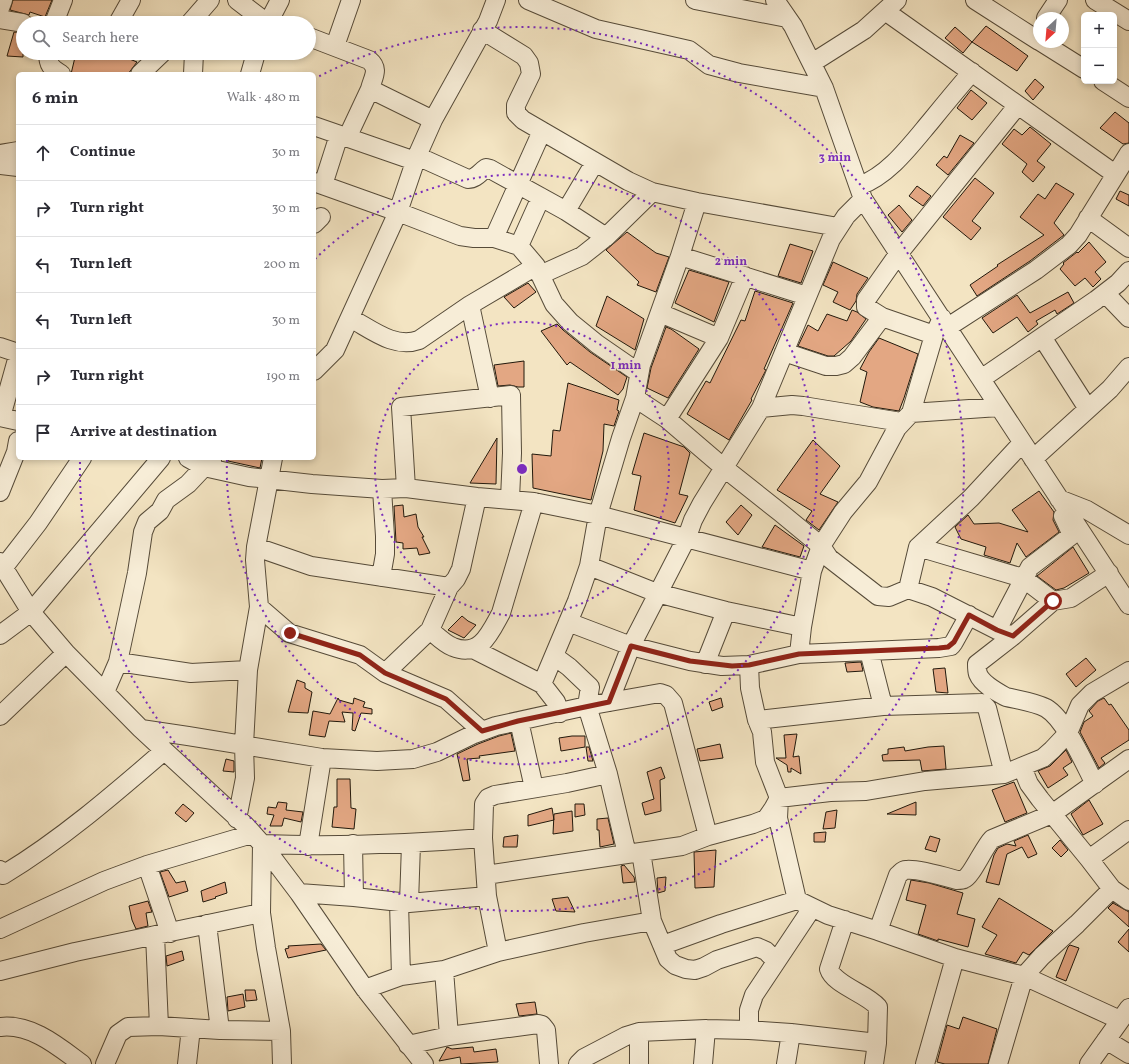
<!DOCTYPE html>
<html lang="en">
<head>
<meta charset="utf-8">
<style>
	:root { --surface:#fff; --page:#f2f2f3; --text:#2b2b33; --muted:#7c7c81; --line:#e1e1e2 }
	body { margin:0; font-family:Vollkorn,serif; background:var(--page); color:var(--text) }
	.controls { position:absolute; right:12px; top:12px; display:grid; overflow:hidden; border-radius:6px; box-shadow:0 2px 6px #0003 }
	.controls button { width:36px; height:36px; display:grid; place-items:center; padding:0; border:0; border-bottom:1px solid var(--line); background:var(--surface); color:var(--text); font:20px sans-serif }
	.compass { position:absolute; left:1033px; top:12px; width:36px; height:36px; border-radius:50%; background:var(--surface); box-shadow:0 2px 6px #0003; rotate:206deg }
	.stop { position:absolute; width:12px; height:12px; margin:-9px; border:3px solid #8f2418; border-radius:50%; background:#fff }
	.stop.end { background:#8f2418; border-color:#fff; box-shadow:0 1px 4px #0008 }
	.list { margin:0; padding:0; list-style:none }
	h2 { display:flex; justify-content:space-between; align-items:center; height:52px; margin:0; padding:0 16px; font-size:17px }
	h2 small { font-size:13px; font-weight:400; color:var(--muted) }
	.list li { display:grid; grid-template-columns:26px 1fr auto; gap:12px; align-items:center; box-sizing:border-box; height:56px; padding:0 16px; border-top:1px solid var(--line) }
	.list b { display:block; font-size:15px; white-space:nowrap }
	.list em { font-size:13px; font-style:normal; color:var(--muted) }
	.icon { flex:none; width:22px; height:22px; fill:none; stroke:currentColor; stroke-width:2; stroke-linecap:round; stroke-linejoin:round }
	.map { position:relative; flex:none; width:1129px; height:1064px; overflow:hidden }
	.search { position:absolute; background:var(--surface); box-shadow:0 2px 6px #0003; left:16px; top:16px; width:300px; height:44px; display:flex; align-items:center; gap:10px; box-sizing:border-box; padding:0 14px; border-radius:22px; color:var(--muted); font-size:15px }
	.panel { position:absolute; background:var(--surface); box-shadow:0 2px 6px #0003; left:16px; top:72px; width:300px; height:388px; border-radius:6px }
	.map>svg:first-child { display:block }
	.building { fill:#e3a783; stroke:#21180b }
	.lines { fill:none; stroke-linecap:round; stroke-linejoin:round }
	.minor-casing { stroke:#564b39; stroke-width:20 }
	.minor { stroke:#f7edd7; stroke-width:18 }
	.route { stroke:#8f2418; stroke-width:5 }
	.ring { fill:none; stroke:#7b2cbf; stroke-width:2; stroke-dasharray:2 4 }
	.centre { fill:#7b2cbf; stroke:#f7edd7; stroke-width:2 }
	.ring-label { font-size:12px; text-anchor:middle; font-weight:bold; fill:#7b2cbf; stroke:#f7edd7; stroke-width:3; stroke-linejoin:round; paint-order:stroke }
</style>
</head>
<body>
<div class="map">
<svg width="1129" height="1064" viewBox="0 0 1129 1064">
	<rect width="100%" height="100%" fill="#f3e4c2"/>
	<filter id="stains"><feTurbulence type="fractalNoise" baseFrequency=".005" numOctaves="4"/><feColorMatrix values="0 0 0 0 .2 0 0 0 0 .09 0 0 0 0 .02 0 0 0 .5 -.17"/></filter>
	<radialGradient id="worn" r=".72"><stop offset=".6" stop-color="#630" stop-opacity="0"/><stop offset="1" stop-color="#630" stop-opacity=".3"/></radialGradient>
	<path class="building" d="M13,0H52L45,17L30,12L29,15L10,10Z
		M986,26L1028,56L1017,71L972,42Z
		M955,27L972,42L963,53L945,38Z
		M14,32L23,33V57L7,56Z
		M76,53H123L122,56L137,62L128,74H71Z
		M1035,79L1044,87L1033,100L1025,91Z
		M971,90L987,103L972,120L957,108Z
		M1115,112L1129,123V143L1123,144L1100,128Z
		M1030,127L1051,144L1037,161L1045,167L1033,182L1022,172L1027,164L1002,144L1014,129L1022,135Z
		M960,135L974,143L948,175L936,165L944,156L947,158Z
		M975,178L994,193L972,221L981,228L971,240L943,217Z
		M1056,183L1074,194L1054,223L1064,235L1030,261L977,296L970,285L998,266L997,265L1044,235L1020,217L1038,194L1045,199Z
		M917,186L931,196L923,206L909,196Z
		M1120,191L1129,195V206L1116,199Z
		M899,205L912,220L902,232L888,215Z
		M627,232L656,253L669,257L656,292L637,285L639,282L606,250Z
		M1089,242L1106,262L1095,272L1101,279L1093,287L1085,278L1075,286L1060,269L1064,264L1063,263L1077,252L1078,253Z
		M790,244L813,251L801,283L778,276Z
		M833,262L868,278L857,294L856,301L850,310L833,302L838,292L823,285Z
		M689,270L729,282L714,322L675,303Z
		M528,283L536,292L514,308L504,297Z
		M755,291L793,303L764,369L766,370L751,399L752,400L729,440L687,414L706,381L710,383L741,320L745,321Z
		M1068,292L1074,303L1057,314L1055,310L1036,321L1038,324L1028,332L1017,317L993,333L982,318L1017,295L1030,313Z
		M607,296L644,319L635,350L596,326Z
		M852,310L857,312L866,319L851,341L834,356H828L798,346L808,325L818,331L827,314L847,321Z
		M557,324L563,330L590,352L627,377L623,389L618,395L570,362L567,365L541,331Z
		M666,327L671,329L699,349L668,398L647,388L651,368Z
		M879,338L918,354L904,398L899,411L873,407L860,402L867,372L860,369L869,352Z
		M524,361V387H518L510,385L498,386L494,365Z
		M568,383L619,400L617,410L619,411L614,426L604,424L603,451L591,500L533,488L532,454L551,456L553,430L560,431Z
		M644,433L684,447L690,453L679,494L688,496L675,523L634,510L641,476L632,474Z
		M497,438L496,484L470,483Z
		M813,440L840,466L820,494L838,502L819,530L806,520L812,511L777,490Z
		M228,458H262L260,468L228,461Z
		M1039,491L1054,512L1053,520L1059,532L1026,557L1017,543L1010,563L984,555L986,547L961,539L955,527L968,515L974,524L999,523L1028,532L1012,510Z
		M403,505L404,517L416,514L418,527L424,537H422L430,553L419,555L417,548L403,549V543L396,542L394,506Z
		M741,505L752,515L738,535L726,522Z
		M775,525L804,546L800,557L762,547Z
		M1073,547L1089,573L1064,588L1056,590L1037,576Z
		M462,616L468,621L476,625L464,638L448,630Z
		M1086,658L1096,670L1076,687L1066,674Z
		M861,662L863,671L847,672L845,663Z
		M945,668L948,693L936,692L933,669Z
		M297,680L305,683V688L312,692L308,713L288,712Z
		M338,698L339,700L353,704L354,698L365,702L363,707L372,709V714L361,713L355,731L352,730L353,713L342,712L345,722L329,721L325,737L309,735L313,711L330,714Z
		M721,698L723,707L712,711L709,702Z
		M1104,698L1109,705L1111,704L1129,730V740L1101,758L1105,763L1099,768L1080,732L1084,722L1093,716L1089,711L1098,701Z
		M511,733L515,751L479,756L480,758L467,759L470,780L463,781L457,754L478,744L499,736Z
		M797,734L793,757L799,756L801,774L791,768V772H788L787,765L776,758H786L784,735Z
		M572,736H585V747L561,751L559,738Z
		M720,744L723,758L700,761L697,749Z
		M944,746L946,769L922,771L920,760L883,761L882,755L888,754V749L904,747L905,751L928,747Z
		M586,747H589L593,761H588Z
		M1066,750L1072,762L1063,768L1068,775L1048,788L1038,771L1050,766Z
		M226,759L234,761V772L223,771Z
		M661,767L665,778L660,780L661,811L645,815L642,803L654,799L647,772Z
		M337,779H350L351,808L356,809L354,829L332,827L334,807H337Z
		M1014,782L1027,813L1005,822L992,790Z
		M1089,800L1103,824L1083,835L1071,814Z
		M278,802L287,803L286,810L303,812L301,822L284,818L282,826H270L274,815L267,814L268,807L276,808Z
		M916,802V815L887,814Z
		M183,804L194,813L186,822L175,813Z
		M575,804H584L585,815L575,817Z
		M552,808L554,820L528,826V815Z
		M837,810L835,828L823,829L826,812Z
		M572,811L573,831L553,834L554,814Z
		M608,818L614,844L600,847L599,830H597V819Z
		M826,832L825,842H814V833Z
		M518,835L517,847H503L504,837Z
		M1028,835L1037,854L1028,858L1022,847L1007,854L999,885L986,882L994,855L998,848L1007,844L1016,846L1014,841Z
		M930,836L940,839L936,852L925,849Z
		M1060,840L1068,850L1061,857L1052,848Z
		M716,850L714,887L695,888L694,852Z
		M624,865L634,877L635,882L623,883L621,866Z
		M168,870L176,883L185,881L188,891L169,897L160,872Z
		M666,877L665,891L658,893L657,878Z
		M911,880L929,883L963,893L957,914L975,919L968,947L938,939V941L918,934L926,905L906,900Z
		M225,882L227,893L215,897L216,898L203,902L201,891Z
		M568,897L575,912L556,911L552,899Z
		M999,898L1053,931L1029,955L1023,952L1016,963L985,954L997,935L982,927Z
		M148,901L152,912L146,913L148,926L136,929L132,920L129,906Z
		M1113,903L1129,912V927L1108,908Z
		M1129,929V952L1118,942Z
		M321,944L326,950L288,958L285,949L289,948L288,946Z
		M1070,945L1079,948L1066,981L1056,977L1068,947Z
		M182,951L184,960L167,966L166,956Z
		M245,990H255L257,1000L246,1001Z
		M243,994L245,1007L228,1011L227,997Z
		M535,1002L537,1014L519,1016L516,1004Z
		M963,1017L997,1029L988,1064H945L937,1062L947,1025L959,1029Z
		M447,1047L452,1049L473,1047L474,1052L496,1049L498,1062L461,1064L460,1057L439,1061Z"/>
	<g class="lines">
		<defs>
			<path id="minor" d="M237,0L267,23
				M528,0L596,29L689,50L709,65L739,73L824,88
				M695,0L787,18
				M775,0L793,26L824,88L863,199L1129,605
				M975,0L1039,41
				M1095,0L1129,21
				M0,8L3,0
				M885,11L1115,174
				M1046,18L1058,0
				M0,19L23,23
				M54,23L63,0
				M118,23L131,0
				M190,23L210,0
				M268,23L280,0
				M482,30L524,56L529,63L531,74L516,105V113L523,120L628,181L652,192L697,202L838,227
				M309,37L369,60C380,69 373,77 370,89L433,120
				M1041,42L1084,69
				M335,46L351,0
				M48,53C48,65 51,68 61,74
				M812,63L864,30L897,0
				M140,74L162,53
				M193,74L194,53
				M250,74L256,53
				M1103,81L1129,98
				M314,126L415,161
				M347,138L370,89
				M0,154L18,151
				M417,156L468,179C476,179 480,172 486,168L490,169L566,211L606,237
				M0,165L18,167
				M314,182L398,212L460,236L474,238H494L519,246L536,266L554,304L570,322L597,344L639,373
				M323,185L339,135
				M859,186C889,175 910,146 931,121C944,105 958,88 972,72
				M566,211L595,162
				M1088,218L1129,248
				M314,224L321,217
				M494,238L542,131
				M519,246L541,197
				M680,256L807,296
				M540,275L582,256L606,237L652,192
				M1105,293L1129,318
				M470,305L536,266
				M660,313L719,338
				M350,318C371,329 394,349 419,340L470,305L490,398
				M948,327L1036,270L1069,245L1078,235L1129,153
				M934,335L882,317L866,307V300L899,253L1018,105
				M1042,337L1088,409
				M0,347L18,353
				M784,352L826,366H836L844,364L852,357L882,317
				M314,371L335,350L398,212L417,156L433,120L488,21L496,0
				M981,379L1096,300L1118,283L1129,271
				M635,398L667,419L723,467L781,513L821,546L829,558L878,596L889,597L908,589L932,597L997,630L1013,636
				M761,408L792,405L803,406L901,422
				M911,413L999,407
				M0,417L18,421
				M1,417L18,356
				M667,419L719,338L745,276
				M188,458L204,467L249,477L312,484L382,489L406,488L477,497L534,502L598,515L812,571
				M1033,459L1110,389L1129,367
				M406,488L401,407L511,395L512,453L510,499
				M0,492L16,452L18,441
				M1059,499L1087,510L1129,535
				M256,547L311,566L449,587
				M918,547L1023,578L1053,601
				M0,562L31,612L66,653L141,729L245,825L262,844L299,893L365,989L424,1064
				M589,566L657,593L726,611L802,627
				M4,567L38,523L82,458
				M381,577L385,554V536L382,489
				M908,589L918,547L971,498L1022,443
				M259,607L289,633L360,655L385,673L446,699L482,731
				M568,622L631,646L690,661L722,666L749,665L799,654L939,648L951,646L954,642L969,615
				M430,630C437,636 445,644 453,647C480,658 490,633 501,613L534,502
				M997,630L1030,567L1072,535L1063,516
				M0,635L31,612L161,458
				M473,649L542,684L556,702L560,713
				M869,651L883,706
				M799,654L802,627L812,571L821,546L843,512L868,482L897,428L911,413L934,335L942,318
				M554,656L569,667L590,687L587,706L608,774L627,854L682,846L708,836L753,824L766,819L773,809L779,798L830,792L866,791L925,781L1004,774L1043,758L1052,750L1068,733L1080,705L1092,693L1129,671
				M118,662L191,673L248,670
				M705,664L726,611
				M749,665L750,688L757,720L762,732L765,762L779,798L778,818L797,900
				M385,673L430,630L449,587L456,579L461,569L477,497
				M542,684L577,601L589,566L598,515L621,438L635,398L641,365L680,256L697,202
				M105,692L118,662L137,573L143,532L147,522L160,511L166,500L188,484L204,467L212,461
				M609,702L631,646L687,537L693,520L702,503L761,408L831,239L846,216L863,199
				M0,716L66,653
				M757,720L883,706L982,703L987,708L1004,774
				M519,721L534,788
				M141,729L188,736L322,758L377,761L413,759L437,752L474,734L496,726L587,706L660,693L666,695L673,703L708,836
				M1022,767L1029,784L1040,799L1089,859L1112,889L1129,901
				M1095,784C1084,763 1065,719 1046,708C1034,702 1019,700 1006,697C997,692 982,684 978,674C977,671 977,667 977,664L1013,636L1053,601L1071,598L1109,573
				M237,819L245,778L244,745L248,670L259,607L255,560L256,547L273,458
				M353,844L354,897
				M308,846L322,758
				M641,852L652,921L668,959L675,965L686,969L695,970L704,967L717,960L757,947L766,951L776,961
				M1089,859L1129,830
				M147,865L170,933
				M0,870L3,875C61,840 113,795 164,751
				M486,875L627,854
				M299,893L354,897L409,903L487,896
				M399,902L401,976
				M409,903L411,844
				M845,920L829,969C834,985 866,993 878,1007L877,1043L874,1064
				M207,924L220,1030
				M0,929L104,881L147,865L252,834
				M878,931L898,875C901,873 902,870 906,870C916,868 946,877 957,880C959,880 962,880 964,879C971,877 984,847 992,839L1052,814L1129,759
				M155,935L159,1026
				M663,945L721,924L797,900L828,915L878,931L955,958L1024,976L1120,1020
				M498,952L487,896L483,838L484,804L488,798L495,795L567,783L608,774
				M444,970L449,1036
				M0,971L75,952L261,913
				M365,989L401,976L444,970L498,952L584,933L652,921
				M0,1027C31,1023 59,1047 82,1064
				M749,1030V1010L754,995L812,908
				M639,1032V1064
				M1106,1040L1129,1054
				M408,1045L449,1036L538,1024L542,1025L546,1030L549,1064
				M105,1064L118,1034L128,1027L159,1026L220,1030L281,1031
				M187,1064L191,1028
				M282,1064L281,1031L266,948L261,913L262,844C336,847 410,844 483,838
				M578,1064L584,1058L626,1036L639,1032L706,1029L749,1030L791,1033L877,1043
				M703,1064L706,1029
				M786,1064L791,1033
				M925,1064L955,958
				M998,1064L1024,976L1042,956L1077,924L1112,889
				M1089,1064L1129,1008"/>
		</defs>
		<use href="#minor" class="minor-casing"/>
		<use href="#minor" class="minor"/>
	</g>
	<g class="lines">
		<path class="route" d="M290,633L360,655L385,673L446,699L482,731L518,721L609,702L631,646L690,661L732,666L749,665L799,654L939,648L948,647L954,642L969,615L997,630L1013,636L1053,601"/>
	</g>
	<g class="ring">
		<circle cx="522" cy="469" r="147"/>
		<path d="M315 259A295 295 0 1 1 227 459"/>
		<path d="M314 79A442 442 0 1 1 80 461"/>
	</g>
	<circle cx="522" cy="469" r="6" class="centre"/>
	<g class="ring-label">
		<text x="835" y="161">3 min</text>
		<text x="731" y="265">2 min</text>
		<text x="626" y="369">1 min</text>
	</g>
	<rect width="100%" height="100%" filter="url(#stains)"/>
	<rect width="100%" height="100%" fill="url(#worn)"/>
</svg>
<div class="controls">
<button>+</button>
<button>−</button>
</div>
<svg class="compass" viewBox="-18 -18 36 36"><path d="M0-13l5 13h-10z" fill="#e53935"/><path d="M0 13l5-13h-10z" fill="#7c7c81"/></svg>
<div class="stop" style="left:1053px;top:601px"></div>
<div class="stop end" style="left:290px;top:633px"></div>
<div class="search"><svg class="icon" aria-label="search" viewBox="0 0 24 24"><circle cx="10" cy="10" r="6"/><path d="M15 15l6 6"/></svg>Search here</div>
<section class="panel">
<h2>6 min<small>Walk · 480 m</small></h2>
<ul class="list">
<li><svg class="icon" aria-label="ahead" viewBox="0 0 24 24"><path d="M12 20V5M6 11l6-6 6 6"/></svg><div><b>Continue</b></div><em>30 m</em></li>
<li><svg class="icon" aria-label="right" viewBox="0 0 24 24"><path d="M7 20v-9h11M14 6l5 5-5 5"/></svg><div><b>Turn right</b></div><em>30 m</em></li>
<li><svg class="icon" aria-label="left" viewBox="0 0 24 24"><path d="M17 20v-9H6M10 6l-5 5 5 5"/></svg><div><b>Turn left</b></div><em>200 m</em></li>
<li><svg class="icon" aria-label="left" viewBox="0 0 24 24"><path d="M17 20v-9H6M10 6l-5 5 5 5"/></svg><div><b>Turn left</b></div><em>30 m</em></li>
<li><svg class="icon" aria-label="right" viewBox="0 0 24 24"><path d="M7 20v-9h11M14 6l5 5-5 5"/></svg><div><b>Turn right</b></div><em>190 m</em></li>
<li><svg class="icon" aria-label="arrive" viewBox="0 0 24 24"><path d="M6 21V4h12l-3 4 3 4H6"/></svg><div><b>Arrive at destination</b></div></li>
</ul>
</section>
</div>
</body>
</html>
